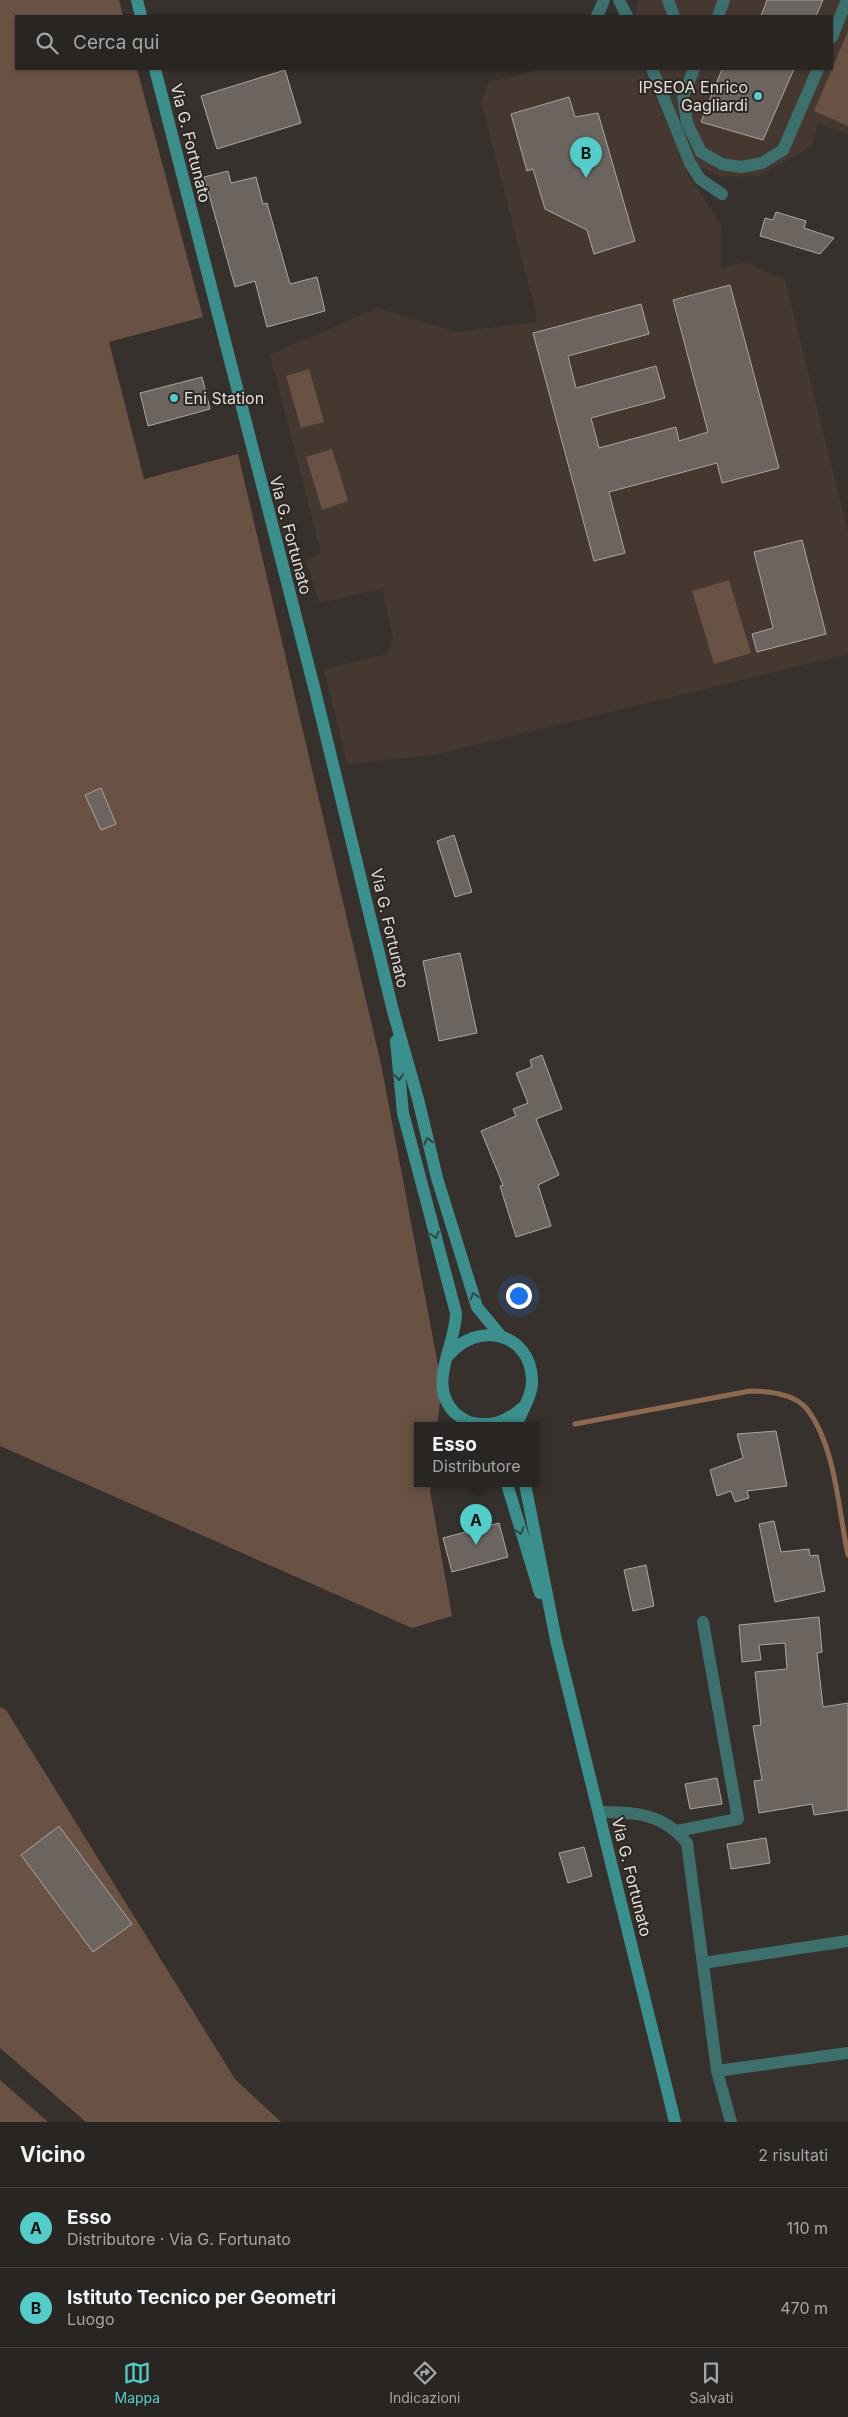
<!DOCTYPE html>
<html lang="it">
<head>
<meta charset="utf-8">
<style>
	:root { --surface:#292522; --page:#35312f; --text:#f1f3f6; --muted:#a5a5a5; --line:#454240; --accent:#53cdca }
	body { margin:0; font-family:Inter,sans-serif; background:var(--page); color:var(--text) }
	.you { position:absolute; left:518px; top:1295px; width:18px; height:18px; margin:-12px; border:4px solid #fff; border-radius:50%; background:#1a73e8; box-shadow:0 0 0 8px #1a73e833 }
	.badge { display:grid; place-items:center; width:32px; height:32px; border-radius:50%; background:var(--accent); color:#111; font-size:16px; font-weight:700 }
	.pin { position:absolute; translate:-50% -41px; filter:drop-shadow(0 1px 2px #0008) }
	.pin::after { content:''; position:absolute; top:26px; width:18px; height:15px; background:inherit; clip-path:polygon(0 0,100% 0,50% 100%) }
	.popup { position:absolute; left:414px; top:1422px; width:125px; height:65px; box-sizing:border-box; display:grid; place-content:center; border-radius:0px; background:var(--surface); filter:drop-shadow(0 1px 4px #0005); font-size:16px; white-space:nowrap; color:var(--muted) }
	.popup b { font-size:19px; color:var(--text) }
	.popup::after { content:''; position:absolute; left:50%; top:100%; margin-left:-10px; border:10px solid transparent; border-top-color:var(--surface) }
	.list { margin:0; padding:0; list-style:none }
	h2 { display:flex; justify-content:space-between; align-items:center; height:65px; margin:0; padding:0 20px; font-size:21px }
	h2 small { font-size:16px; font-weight:400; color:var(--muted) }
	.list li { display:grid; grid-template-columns:32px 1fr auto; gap:15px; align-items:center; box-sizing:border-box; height:80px; padding:0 20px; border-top:1px solid var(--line) }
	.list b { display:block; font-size:19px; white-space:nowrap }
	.list p { margin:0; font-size:16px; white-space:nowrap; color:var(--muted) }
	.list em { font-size:16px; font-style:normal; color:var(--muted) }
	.icon { flex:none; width:28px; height:28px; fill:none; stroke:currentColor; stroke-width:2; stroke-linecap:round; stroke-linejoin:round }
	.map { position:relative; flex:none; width:848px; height:2122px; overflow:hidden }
	.search { position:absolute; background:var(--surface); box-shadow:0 1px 4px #0004; left:15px; right:15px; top:15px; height:55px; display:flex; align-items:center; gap:12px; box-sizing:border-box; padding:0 18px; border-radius:0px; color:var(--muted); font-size:19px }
	.sheet { height:225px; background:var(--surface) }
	nav { display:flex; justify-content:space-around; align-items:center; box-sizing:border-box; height:70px; border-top:1px solid var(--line); background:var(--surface); font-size:14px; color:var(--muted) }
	nav a { display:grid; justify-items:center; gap:2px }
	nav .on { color:var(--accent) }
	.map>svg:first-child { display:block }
	.built { fill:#443830 }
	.green { fill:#695244 }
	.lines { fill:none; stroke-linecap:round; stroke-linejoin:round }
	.stream { stroke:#8e6951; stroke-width:5 }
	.building { fill:#6b645f; stroke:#ada6a1 }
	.street { stroke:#3d6f6d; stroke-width:12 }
	.secondary { stroke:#3b908e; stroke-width:12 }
	.oneway { stroke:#314643 }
	.poi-dot { fill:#53cdca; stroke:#2d2723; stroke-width:2 }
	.labels { text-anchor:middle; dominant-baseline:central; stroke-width:4; stroke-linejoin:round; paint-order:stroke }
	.poi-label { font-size:16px; fill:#e2dedb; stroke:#2d2723; text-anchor:end }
	.street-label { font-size:16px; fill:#e2dedb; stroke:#2d2723 }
</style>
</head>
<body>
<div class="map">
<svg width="848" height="2122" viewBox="0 0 848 2122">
	<rect width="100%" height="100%" fill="#37312d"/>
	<path class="built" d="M638,0H848V135L819,123L811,146L759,176L721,177L698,166L657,69H832V16H635Z
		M542,69H644L689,176L721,225L722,268L746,262L785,280L848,532V654L434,755L347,764L324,669L388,654L393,638L382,589L319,603L306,560L321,553L270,355L377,308L456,332L538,322L481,102L488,82Z"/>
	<path class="green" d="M0,0H119L123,16H16V69H137L203,317L109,342L144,479L238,454L381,1064L442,1386L437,1426H417V1484H431L430,1491L452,1616L412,1628L0,1446Z
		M848,31V126L814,111Z
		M309,369L324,422L301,428L286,376Z
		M332,449L348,501L322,510L306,457Z
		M729,580L751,653L714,664L692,591Z
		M0,1707L6,1710L235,2079L281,2122H86L0,2048Z
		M0,2080L48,2122H0Z"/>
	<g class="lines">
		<path class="stream" d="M575,1424L750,1391C769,1391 794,1393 807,1409C836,1447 838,1509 848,1555"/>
	</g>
	<path class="building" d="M767,0H823L816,16H761Z
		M722,69H794L763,140L701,122Z
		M285,70L301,123L217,149L201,96Z
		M569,97L575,117L598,113L635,241L594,254L587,230L545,209L533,169L527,171L511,114Z
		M228,171L231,183L256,177L263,204L267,203L290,284L317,277L325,311L267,327L255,281L235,287L204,177Z
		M776,212L806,221L804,228L834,238L820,254L760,236L765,218L773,220Z
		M730,285L779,468L722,483L717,463L609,492L625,553L594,561L533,333L641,304L649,334L568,356L576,388L656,366L665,398L591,418L599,448L676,427L679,441L708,432L673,300Z
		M202,377L210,409L148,426L140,393Z
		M802,540L826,634L757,652L752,634L773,628L754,552Z
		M101,788L116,824L101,830L85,795Z
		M454,835L472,892L455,897L437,841Z
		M460,953L477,1033L439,1041L423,961Z
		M542,1055L562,1109L536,1119L559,1175L538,1185L551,1226L516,1237L500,1186L503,1185L481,1131L516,1116L513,1109L528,1103L516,1073L532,1067L530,1060Z
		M776,1431L787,1486L747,1491L749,1498L735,1502L731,1491L717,1496L710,1470L743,1458L737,1434Z
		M774,1521L781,1552L809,1549L810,1556L818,1555L825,1591L775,1602L759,1524Z
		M499,1523L508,1557L452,1572L443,1538Z
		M646,1565L654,1606L633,1611L624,1570Z
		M819,1617L822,1652L817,1653L823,1707L848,1703V1810L814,1815L812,1804L759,1813L754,1781L762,1780L753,1726L761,1725L755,1672L787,1669L785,1643L759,1645L761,1660L742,1662L739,1625Z
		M717,1778L722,1804L690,1809L685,1784Z
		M59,1826L132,1924L93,1952L21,1855Z
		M766,1838L770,1863L731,1869L727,1844Z
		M584,1847L592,1876L568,1883L559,1853Z"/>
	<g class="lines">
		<path class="street" d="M619,0L627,16
			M668,0L674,16
			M597,16L604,0
			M718,16L724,0
			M832,37L847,0
			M652,69L690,163L700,179L722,194
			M694,69L683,96L687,123L701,152L722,164L741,167L762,163L783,150L818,69
			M599,1812C634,1812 663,1813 687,1843L717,2071L731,2122
			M677,1831L738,1819L703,1622
			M703,1963L848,1941
			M717,2071L848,2053"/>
		<path class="secondary" d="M137,0L141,16
			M155,69L315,691L393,1011L418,1099L437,1178L477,1307L501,1336
			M396,1041L403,1113L456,1313C456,1346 426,1384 455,1413C461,1418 469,1422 475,1426
			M449,1355C477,1321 530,1332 532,1379C533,1395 521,1412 516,1426
			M469,1422C491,1427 505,1423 522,1408
			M507,1484L540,1593
			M525,1484L556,1640L675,2122"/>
	</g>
	<defs><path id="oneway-chevron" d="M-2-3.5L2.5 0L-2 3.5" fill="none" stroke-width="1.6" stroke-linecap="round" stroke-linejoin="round" transform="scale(1.25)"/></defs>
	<g class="oneway">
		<use href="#oneway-chevron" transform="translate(399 1077) rotate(86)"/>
		<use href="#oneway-chevron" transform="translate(428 1141) rotate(-104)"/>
		<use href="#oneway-chevron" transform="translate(435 1235) rotate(75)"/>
		<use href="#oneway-chevron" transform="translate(474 1296) rotate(-107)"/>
		<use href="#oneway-chevron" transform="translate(520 1531) rotate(75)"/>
	</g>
	<g class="poi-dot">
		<circle cx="758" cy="96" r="5"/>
		<circle cx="174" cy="398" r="5"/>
	</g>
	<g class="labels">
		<g class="poi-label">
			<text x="748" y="87">IPSEOA Enrico<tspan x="748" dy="18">Gagliardi</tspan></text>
			<text x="184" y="398" text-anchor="start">Eni Station</text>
		</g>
		<g class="street-label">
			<text transform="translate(191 143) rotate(76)">Via G. Fortunato</text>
			<text transform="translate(291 535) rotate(75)">Via G. Fortunato</text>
			<text transform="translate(390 928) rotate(77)">Via G. Fortunato</text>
			<text transform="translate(632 1877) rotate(76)">Via G. Fortunato</text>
		</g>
	</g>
</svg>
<div class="you"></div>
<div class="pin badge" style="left:476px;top:1545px">A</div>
<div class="popup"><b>Esso</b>Distributore</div>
<div class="pin badge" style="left:586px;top:178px">B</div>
<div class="search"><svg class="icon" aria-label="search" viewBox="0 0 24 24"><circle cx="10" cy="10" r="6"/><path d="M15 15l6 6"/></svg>Cerca qui</div>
</div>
<section class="sheet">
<h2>Vicino<small>2 risultati</small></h2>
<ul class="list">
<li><span class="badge">A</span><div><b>Esso</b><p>Distributore · Via G. Fortunato</p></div><em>110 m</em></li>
<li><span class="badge">B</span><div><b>Istituto Tecnico per Geometri</b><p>Luogo</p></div><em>470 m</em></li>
</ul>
</section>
<nav>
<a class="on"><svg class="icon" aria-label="map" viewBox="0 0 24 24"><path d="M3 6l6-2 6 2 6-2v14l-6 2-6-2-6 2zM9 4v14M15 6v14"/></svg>Mappa</a>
<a><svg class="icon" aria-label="directions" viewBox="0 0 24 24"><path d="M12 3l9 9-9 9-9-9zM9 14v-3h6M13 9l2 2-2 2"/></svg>Indicazioni</a>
<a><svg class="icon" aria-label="saved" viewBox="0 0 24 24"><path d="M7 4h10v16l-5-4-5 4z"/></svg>Salvati</a>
</nav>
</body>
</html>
